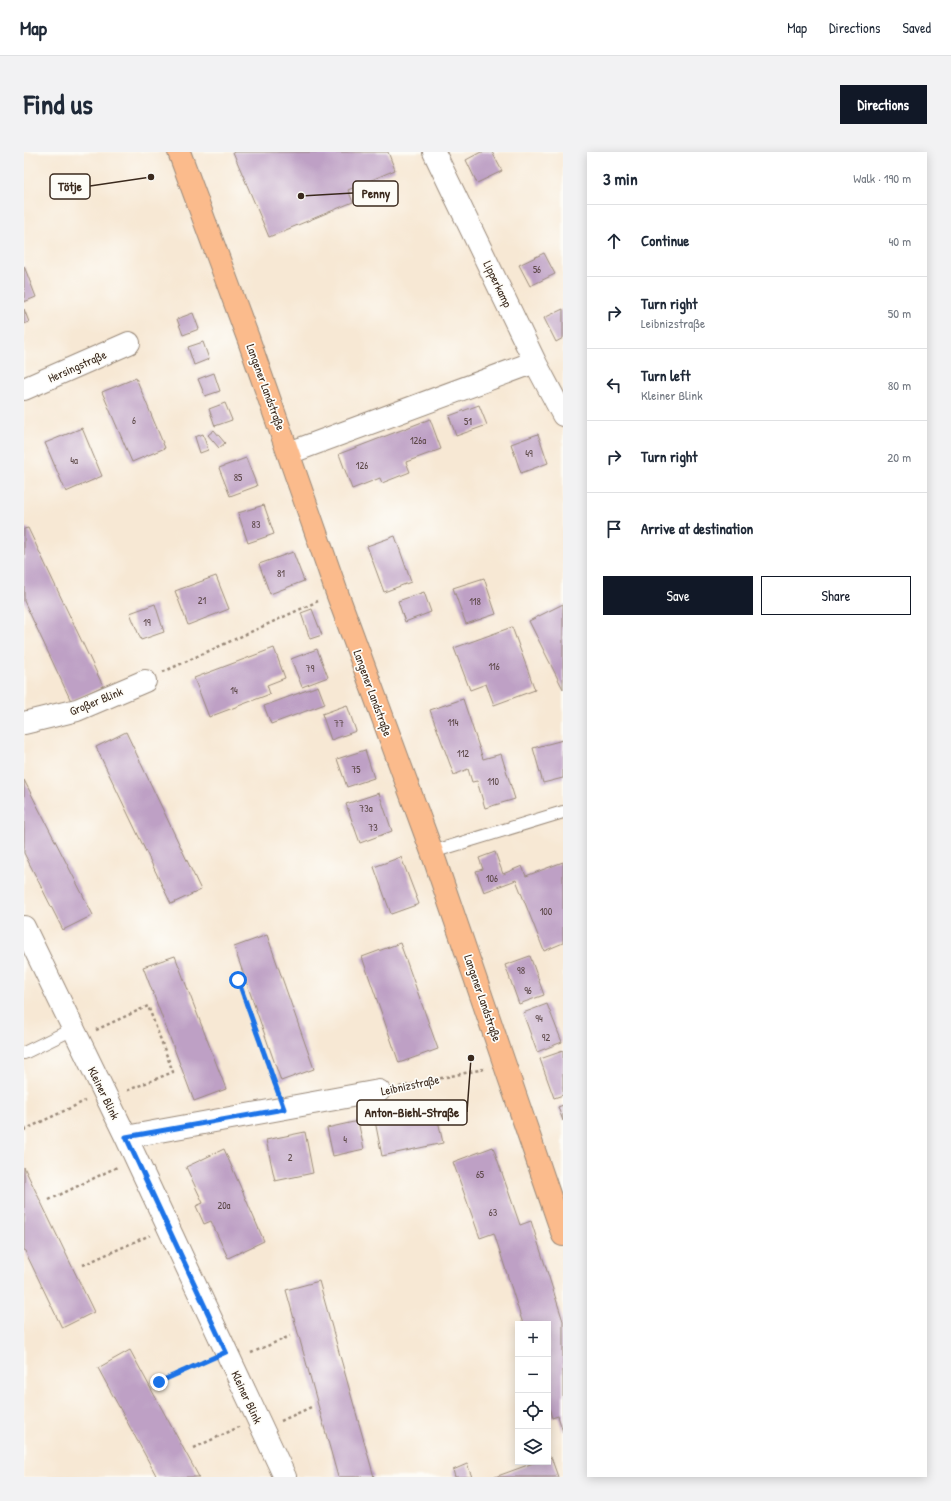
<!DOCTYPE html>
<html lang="en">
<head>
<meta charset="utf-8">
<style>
	:root { --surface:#fff; --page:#f2f2f3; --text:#1f2937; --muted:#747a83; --line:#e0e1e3; --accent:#111827 }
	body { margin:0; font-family:"Patrick Hand",sans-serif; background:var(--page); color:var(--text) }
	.controls { position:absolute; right:12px; bottom:12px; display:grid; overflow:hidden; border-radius:0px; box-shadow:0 2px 10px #0003 }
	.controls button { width:36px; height:36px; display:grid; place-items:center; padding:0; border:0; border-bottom:1px solid var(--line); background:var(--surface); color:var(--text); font:20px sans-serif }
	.stop { position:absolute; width:12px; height:12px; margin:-9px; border:3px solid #1a73e8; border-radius:50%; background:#fff }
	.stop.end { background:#1a73e8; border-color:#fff; box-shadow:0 1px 4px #0008 }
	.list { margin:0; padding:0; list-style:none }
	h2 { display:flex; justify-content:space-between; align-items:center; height:52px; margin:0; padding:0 16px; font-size:17px }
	h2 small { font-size:13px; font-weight:400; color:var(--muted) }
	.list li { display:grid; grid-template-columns:26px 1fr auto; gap:12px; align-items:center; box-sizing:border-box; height:72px; padding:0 16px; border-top:1px solid var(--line) }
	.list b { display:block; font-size:15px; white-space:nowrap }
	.list p { margin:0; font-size:13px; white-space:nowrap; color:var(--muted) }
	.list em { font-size:13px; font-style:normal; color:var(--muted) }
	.actions { display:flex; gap:8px; padding:12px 16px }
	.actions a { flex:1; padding:9px 0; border:1px solid var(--accent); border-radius:0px; text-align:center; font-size:14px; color:var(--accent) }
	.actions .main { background:var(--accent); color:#fff }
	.icon { flex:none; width:22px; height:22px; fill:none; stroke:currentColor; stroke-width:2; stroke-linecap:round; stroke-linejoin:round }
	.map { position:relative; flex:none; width:539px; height:1325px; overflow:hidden; border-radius:0px }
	header { display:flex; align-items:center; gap:24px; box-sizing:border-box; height:56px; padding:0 20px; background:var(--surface); border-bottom:1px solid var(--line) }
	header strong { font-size:19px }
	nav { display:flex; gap:22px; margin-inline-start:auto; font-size:14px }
	.intro { display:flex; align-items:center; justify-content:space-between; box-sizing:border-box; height:96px; padding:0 24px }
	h1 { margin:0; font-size:28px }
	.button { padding:10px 18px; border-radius:0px; background:var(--accent); color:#fff; font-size:14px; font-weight:700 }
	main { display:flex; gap:24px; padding:0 24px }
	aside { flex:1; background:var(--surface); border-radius:0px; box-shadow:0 2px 10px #0003 }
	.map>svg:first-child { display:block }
	.building { fill:#bea0c5 }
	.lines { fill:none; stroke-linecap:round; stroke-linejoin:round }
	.service-casing { stroke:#998979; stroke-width:14 }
	.minor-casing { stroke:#998979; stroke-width:24 }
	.primary-casing { stroke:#998979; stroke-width:24 }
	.path { stroke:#998979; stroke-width:2.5; stroke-dasharray:3 3; stroke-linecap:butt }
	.service { stroke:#fff; stroke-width:12 }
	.minor { stroke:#fff; stroke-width:22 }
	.primary { stroke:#fbbb8c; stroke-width:22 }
	.route { stroke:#1a73e8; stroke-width:5 }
	.labels { text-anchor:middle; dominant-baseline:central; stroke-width:3.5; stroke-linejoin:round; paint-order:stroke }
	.number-label { font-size:10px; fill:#5c4848 }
	.street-label { font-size:12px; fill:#3b2a1e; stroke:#fdfcf7 }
	.leader { fill:none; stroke:#3b2a1e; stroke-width:1.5 }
	.callout-dot { fill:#3b2a1e; stroke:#fdfcf7; stroke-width:1.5 }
	.callout { fill:#fdfcf7; stroke:#3b2a1e; stroke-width:1.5 }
	.callout-label { font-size:13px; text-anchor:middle; font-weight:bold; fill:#3b2a1e }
</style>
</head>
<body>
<header>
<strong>Map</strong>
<nav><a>Map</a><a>Directions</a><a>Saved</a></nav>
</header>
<div class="intro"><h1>Find us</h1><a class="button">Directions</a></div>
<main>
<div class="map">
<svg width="539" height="1325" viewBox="0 0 539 1325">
	<rect width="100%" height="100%" fill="#fdfcf7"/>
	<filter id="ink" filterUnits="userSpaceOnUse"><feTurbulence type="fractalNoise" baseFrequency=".025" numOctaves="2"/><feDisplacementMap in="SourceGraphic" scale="8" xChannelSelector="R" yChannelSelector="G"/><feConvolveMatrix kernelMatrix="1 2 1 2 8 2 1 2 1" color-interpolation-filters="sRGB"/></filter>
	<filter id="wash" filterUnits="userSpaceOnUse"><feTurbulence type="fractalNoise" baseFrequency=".012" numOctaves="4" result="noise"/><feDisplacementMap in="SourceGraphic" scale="16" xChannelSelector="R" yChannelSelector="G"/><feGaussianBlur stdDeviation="0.9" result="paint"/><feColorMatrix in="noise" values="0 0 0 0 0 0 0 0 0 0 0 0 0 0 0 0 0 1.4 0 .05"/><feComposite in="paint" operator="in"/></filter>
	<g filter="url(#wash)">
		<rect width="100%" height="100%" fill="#f7e8d4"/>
		<g id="blocks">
			<path class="building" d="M209,0H364L371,18L324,38L329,50L245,85Z
				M457,0H468L478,19L453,31L442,8Z
				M520,101L531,122L506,134L495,113Z
				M0,114L12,145L0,150Z
				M0,157L5,170L0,172Z
				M539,157V186L532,190L520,166Z
				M169,161L175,177L159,183L153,167Z
				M179,190L185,207L170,213L164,195Z
				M190,221L196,239L181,244L174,227Z
				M112,226L141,296L108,310L78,240Z
				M201,251L208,268L191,274L185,257Z
				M455,253L463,273L432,284L425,264Z
				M406,267L417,297L382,310L386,320L358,331L356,326L328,337L315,302Z
				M58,276L78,324L42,340L21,291Z
				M190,278L201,291L195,296L184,283Z
				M179,282L184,298L176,301L171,285Z
				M514,282L524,311L497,321L487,292Z
				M222,306L233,334L206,344L195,316Z
				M240,353L250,382L224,391L214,361Z
				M4,376L79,534L47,549L0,449V377Z
				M371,384L387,430L360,440L343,394Z
				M269,400L280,429L246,442L235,412Z
				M192,424L205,457L164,473L151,439Z
				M460,426L472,462L442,472L429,436Z
				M400,440L407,460L381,470L374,449Z
				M131,452L140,480L117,488L106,461Z
				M539,452V537L505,469Z
				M288,457L298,483L286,487L277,461Z
				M488,475L511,538L470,553L462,532L446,538L430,496Z
				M250,496L261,526L243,533L246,542L185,565L170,526Z
				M293,497L304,525L278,535L267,507Z
				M294,534L301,552L247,572L240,554Z
				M439,547L459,607L477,602L491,647L461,656L453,629L448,630L444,617L430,623L406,558Z
				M323,553L332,579L307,588L298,562Z
				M102,580L177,738L147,752L72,595Z
				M539,588V626L519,631L509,596Z
				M341,598L350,626L323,635L313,607Z
				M0,628L69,763L39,778L0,701Z
				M355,641L368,679L336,691L322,652Z
				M471,700L479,722L498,714L502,724L539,710V791L520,799L492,728L460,740L452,719L459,717L455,706Z
				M377,705L395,752L367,762L350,715Z
				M243,783L290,917L257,929L210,795Z
				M376,791L414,897L375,911L338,805Z
				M151,804L202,937L170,949L119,815Z
				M506,804L520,843L495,852L481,813Z
				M523,852L538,890L513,900L499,861Z
				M539,899V943L530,946L516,907Z
				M410,950L419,991L358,1004L350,964Z
				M539,953V969L534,955Z
				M334,969L340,997L309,1004L303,976Z
				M281,980L289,1021L251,1029L242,988Z
				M469,995L496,1073L507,1069L539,1169V1280L534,1264L528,1266L524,1252V1172H499L470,1081L456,1086L429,1010Z
				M200,997L240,1089L204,1106L187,1069L180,1072L172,1054L179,1051L162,1015Z
				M0,1015L70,1160L38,1176L0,1097Z
				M295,1129L350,1325H314L262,1138Z
				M106,1198L127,1237L175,1325H133L74,1216Z
				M527,1305L534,1325H471L512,1310H524V1306Z
				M443,1312L448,1325H431L429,1318Z"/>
		</g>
	</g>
	<g filter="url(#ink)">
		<use href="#blocks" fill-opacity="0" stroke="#998979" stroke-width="1"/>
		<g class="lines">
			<defs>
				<path id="service" d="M408,700L539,660
					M0,901L49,877"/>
				<path id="minor" d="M410,0L511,210L539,263
					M0,237L105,191
					M265,301L511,210
					M0,571L53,558L121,529
					M0,775L102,985L261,1325
					M102,985L355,939"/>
				<path id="primary" d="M155,0L224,186L313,441L408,700L539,1083"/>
			</defs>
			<use href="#service" class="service-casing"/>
			<use href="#minor" class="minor-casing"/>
			<use href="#primary" class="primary-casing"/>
			<path class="path" d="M139,520L294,449
				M214,828L252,936
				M72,878L124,854L149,920L102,939
				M375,935L460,917
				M0,978L61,949
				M25,1048L93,1015
				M59,1113L126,1083
				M227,1201L266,1184
				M135,1230L183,1208
				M257,1269L287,1255
				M170,1296L215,1275"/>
			<use href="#service" class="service"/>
			<use href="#minor" class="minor"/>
			<use href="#primary" class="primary"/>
		</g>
	</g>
	<g class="lines" filter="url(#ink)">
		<path class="route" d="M135,1230L202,1200L102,985L260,957L214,828"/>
	</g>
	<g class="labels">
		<g class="number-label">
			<text x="513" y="117">56</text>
			<text x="110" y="268">6</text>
			<text x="444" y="269">51</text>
			<text x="394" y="288">126a</text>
			<text x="505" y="301">49</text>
			<text x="50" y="308">4a</text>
			<text x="338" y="313">126</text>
			<text x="214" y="325">85</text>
			<text x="232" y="372">83</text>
			<text x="257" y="421">81</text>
			<text x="178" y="448">21</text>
			<text x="451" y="449">118</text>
			<text x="123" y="470">19</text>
			<text x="470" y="514">116</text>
			<text x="286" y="516">79</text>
			<text x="210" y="538">14</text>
			<text x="429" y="570">114</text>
			<text x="315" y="571">77</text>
			<text x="439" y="601">112</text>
			<text x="332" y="617">75</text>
			<text x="469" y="629">110</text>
			<text x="342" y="656">73a</text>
			<text x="349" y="675">73</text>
			<text x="468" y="726">106</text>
			<text x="522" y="759">100</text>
			<text x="497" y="818">98</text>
			<text x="504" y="838">96</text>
			<text x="515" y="866">94</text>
			<text x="522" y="885">92</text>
			<text x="321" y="987">4</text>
			<text x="266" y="1005">2</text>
			<text x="456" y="1022">65</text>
			<text x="200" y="1053">20a</text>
			<text x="469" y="1060">63</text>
		</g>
		<g class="street-label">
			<text transform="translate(474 132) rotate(64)">Lipperkamp</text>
			<text transform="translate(53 214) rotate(-24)">Hersingstraße</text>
			<text transform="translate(242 235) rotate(70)">Langener Landstraße</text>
			<text transform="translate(349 541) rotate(70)">Langener Landstraße</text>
			<text transform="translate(72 549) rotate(-22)">Großer Blink</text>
			<text transform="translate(459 846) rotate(71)">Langener Landstraße</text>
			<text transform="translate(386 933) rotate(-12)">Leibnizstraße</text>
			<text transform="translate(80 941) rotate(64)">Kleiner Blink</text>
			<text transform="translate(223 1245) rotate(65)">Kleiner Blink</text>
		</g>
	</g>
	<path class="leader" d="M127 25L66 34M277 44L329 41M447 906L443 960"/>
	<g class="callout-dot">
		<circle cx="127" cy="25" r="4"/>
		<circle cx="277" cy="44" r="4"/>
		<circle cx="447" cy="906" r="4"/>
	</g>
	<g class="callout">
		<rect x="26" y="22" width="40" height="25" rx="4"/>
		<rect x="329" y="29" width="45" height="25" rx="4"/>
		<rect x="333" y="948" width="110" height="25" rx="4"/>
	</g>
	<g class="callout-label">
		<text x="46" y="39">Tötje</text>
		<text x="352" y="46">Penny</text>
		<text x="388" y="965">Anton-Biehl-Straße</text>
	</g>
</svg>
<div class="controls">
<button>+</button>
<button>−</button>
<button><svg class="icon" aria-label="locate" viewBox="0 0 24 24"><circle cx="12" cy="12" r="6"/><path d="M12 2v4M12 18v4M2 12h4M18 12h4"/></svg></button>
<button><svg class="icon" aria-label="layers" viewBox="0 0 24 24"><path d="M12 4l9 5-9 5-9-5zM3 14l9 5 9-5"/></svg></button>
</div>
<div class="stop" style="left:214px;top:828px"></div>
<div class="stop end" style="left:135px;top:1230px"></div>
</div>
<aside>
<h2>3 min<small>Walk · 190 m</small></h2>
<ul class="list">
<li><svg class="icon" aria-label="ahead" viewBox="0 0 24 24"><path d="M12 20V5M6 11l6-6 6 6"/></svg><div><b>Continue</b></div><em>40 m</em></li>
<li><svg class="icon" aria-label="right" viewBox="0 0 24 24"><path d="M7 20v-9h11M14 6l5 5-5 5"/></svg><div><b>Turn right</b><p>Leibnizstraße</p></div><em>50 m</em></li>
<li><svg class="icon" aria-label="left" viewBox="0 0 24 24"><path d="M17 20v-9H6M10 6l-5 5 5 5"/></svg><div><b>Turn left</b><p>Kleiner Blink</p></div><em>80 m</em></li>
<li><svg class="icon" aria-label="right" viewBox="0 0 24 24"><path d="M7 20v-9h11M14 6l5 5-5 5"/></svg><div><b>Turn right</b></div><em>20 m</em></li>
<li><svg class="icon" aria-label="arrive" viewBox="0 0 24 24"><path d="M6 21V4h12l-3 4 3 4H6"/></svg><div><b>Arrive at destination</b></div></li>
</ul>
<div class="actions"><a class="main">Save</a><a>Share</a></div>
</aside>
</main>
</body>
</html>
